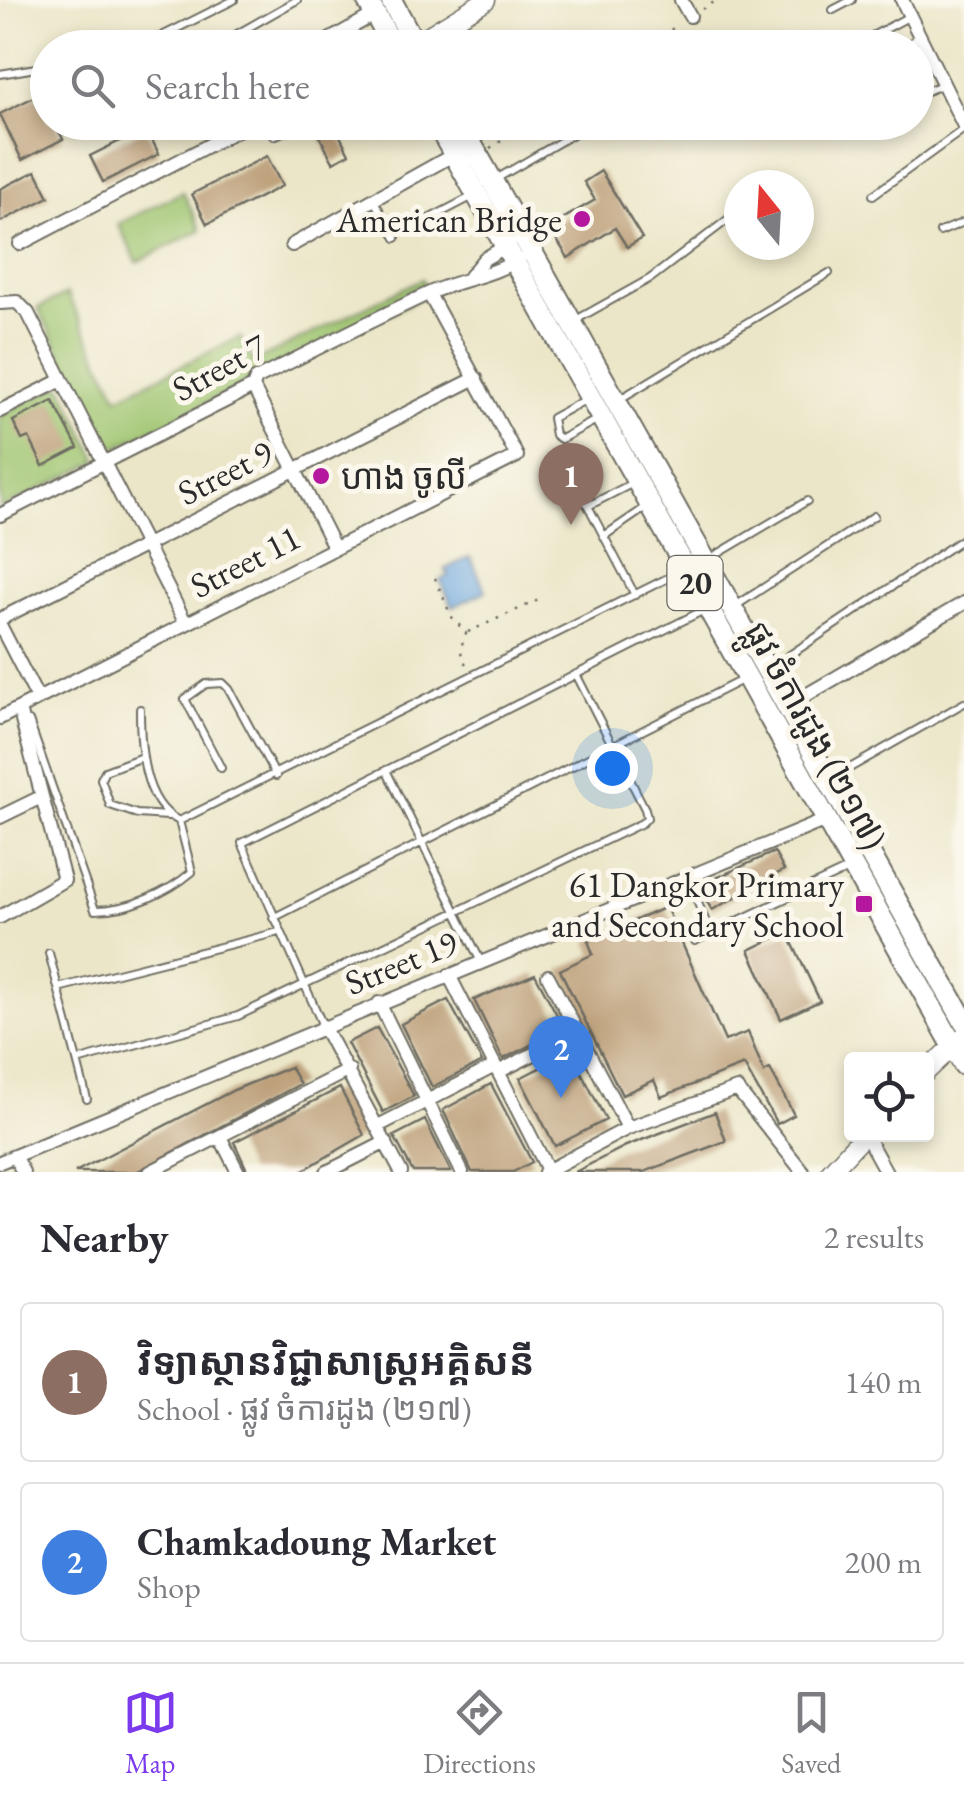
<!DOCTYPE html>
<html lang="en">
<head>
<meta charset="utf-8">
<style>
	:root { --surface:#fff; --page:#f2f2f3; --text:#2b2b33; --muted:#7c7c81; --line:#e1e1e2; --accent:#7c3aed }
	body { margin:0; font-family:"EB Garamond","Noto Sans Khmer",serif; background:var(--page); color:var(--text) }
	.controls { position:absolute; right:30px; bottom:30px; display:grid; overflow:hidden; border-radius:10px; box-shadow:0 5px 15px #0003 }
	.controls button { width:90px; height:90px; display:grid; place-items:center; padding:0; border:0; border-bottom:2px solid var(--line); background:var(--surface); color:var(--text); font:50px sans-serif }
	.compass { position:absolute; left:724px; top:170px; width:90px; height:90px; border-radius:50%; background:var(--surface); box-shadow:0 5px 15px #0003; rotate:342deg }
	.you { position:absolute; left:612px; top:768px; width:35px; height:35px; margin:-25px; border:8px solid #fff; border-radius:50%; background:#1a73e8; box-shadow:0 0 0 15px #1a73e833 }
	.badge { display:grid; place-items:center; width:65px; height:65px; border-radius:50%; background:var(--accent); color:#fff; font-size:32px; font-weight:700 }
	.pin { position:absolute; translate:-50% -82px; filter:drop-shadow(0 2px 5px #0008) }
	.pin::after { content:''; position:absolute; top:52px; width:35px; height:30px; background:inherit; clip-path:polygon(0 0,100% 0,50% 100%) }
	.list { margin:0; padding:0; list-style:none }
	h2 { display:flex; justify-content:space-between; align-items:center; height:130px; margin:0; padding:0 40px; font-size:42px }
	h2 small { font-size:32px; font-weight:400; color:var(--muted) }
	.list li { display:grid; grid-template-columns:65px 1fr auto; gap:30px; align-items:center; box-sizing:border-box; height:160px; margin:0 20px 20px; padding:0 20px; border:2px solid var(--line); border-radius:10px }
	.list b { display:block; font-size:38px; white-space:nowrap }
	.list p { margin:0; font-size:32px; white-space:nowrap; color:var(--muted) }
	.list em { font-size:32px; font-style:normal; color:var(--muted) }
	.icon { flex:none; width:55px; height:55px; fill:none; stroke:currentColor; stroke-width:2; stroke-linecap:round; stroke-linejoin:round }
	.map { position:relative; flex:none; width:964px; height:1172px; overflow:hidden }
	.search { position:absolute; background:var(--surface); box-shadow:0 5px 15px #0003; left:30px; right:30px; top:30px; height:110px; display:flex; align-items:center; gap:25px; box-sizing:border-box; padding:0 35px; border-radius:55px; color:var(--muted); font-size:38px }
	.sheet { height:490px; background:var(--surface) }
	nav { display:flex; justify-content:space-around; align-items:center; box-sizing:border-box; height:140px; border-top:2px solid var(--line); background:var(--surface); font-size:28px; color:var(--muted) }
	nav a { display:grid; justify-items:center; gap:5px }
	nav .on { color:var(--accent) }
	.map>svg:first-child { display:block }
	.green { fill:#9fc56f; stroke:#65784d; stroke-width:2.5 }
	.water { fill:#6fa8df; stroke:#4d6a85; stroke-width:2.5 }
	.building { fill:#bea17b }
	.lines { fill:none; stroke-linecap:round; stroke-linejoin:round }
	.lane-casing { stroke:#6e6c62; stroke-width:10 }
	.street-casing { stroke:#6e6c62; stroke-width:16 }
	.secondary-casing { stroke:#6e6c62; stroke-width:21 }
	.primary-casing { stroke:#6e6c62; stroke-width:24 }
	.path { stroke:#6e6c62; stroke-width:2.5; stroke-dasharray:2.5 8; stroke-linecap:butt }
	.lane { stroke:#fff; stroke-width:6 }
	.street { stroke:#fff; stroke-width:12 }
	.secondary { stroke:#fff; stroke-width:18 }
	.primary { stroke:#fff; stroke-width:20 }
	.poi-dot { fill:#b5179e; stroke:#fbf7ec; stroke-width:4 }
	.labels { text-anchor:middle; dominant-baseline:central; stroke-width:10; stroke-linejoin:round; paint-order:stroke }
	.shield { fill:#fbf7ec; stroke:#696865; stroke-width:2.5 }
	.shield-label { font-size:32px; font-weight:bold; fill:#2b2b2b }
	.poi-label { font-size:35px; fill:#2b2b2b; stroke:#fbf7ec; text-anchor:end }
	.street-label { font-size:35px; fill:#2b2b2b; stroke:#fbf7ec }
</style>
</head>
<body>
<div class="map">
<svg width="964" height="1172" viewBox="0 0 964 1172">
	<rect width="100%" height="100%" fill="#fbf7ec"/>
	<filter id="ink" filterUnits="userSpaceOnUse"><feTurbulence type="fractalNoise" baseFrequency=".01" numOctaves="2"/><feDisplacementMap in="SourceGraphic" scale="20" xChannelSelector="R" yChannelSelector="G"/><feConvolveMatrix kernelMatrix="1 2 1 2 8 2 1 2 1" color-interpolation-filters="sRGB"/></filter>
	<filter id="wash" filterUnits="userSpaceOnUse"><feTurbulence type="fractalNoise" baseFrequency=".0048" numOctaves="4" result="noise"/><feDisplacementMap in="SourceGraphic" scale="40" xChannelSelector="R" yChannelSelector="G"/><feGaussianBlur stdDeviation="2.25" result="paint"/><feColorMatrix in="noise" values="0 0 0 0 0 0 0 0 0 0 0 0 0 0 0 0 0 1.4 0 .05"/><feComposite in="paint" operator="in"/></filter>
	<g filter="url(#wash)">
		<rect width="100%" height="100%" fill="#ebe6c8"/>
		<path class="green" d="M183,192L201,230L137,262L118,224Z
			M422,279L429,294L109,451L38,308L67,294L118,397L240,337L254,362Z
			M61,385L98,461L0,509V415Z"/>
		<path class="water" d="M470,557L486,591L453,607L440,580L448,576L445,569Z"/>
		<g id="blocks">
			<path class="building" d="M40,94L48,122H54L63,139L22,160L0,114Z
				M312,122H333L349,154L333,162Z
				M146,128L159,154L103,182L90,156Z
				M267,156L282,186L207,224L192,194Z
				M36,171L49,197L0,222V189Z
				M601,171L642,238L627,247L615,228L568,258L549,227L595,200L584,182Z
				M53,401L78,448L43,466L29,437L22,440L13,421Z
				M774,852L784,870L712,910L698,886Z
				M666,907L725,1041L748,1032L764,1072L770,1069L794,1115L777,1124L744,1065L661,1097L654,1080L622,1095L560,970L593,954L588,941Z
				M787,932L820,1001L781,1019L749,950Z
				M535,974L564,1028L503,1059L474,1000Z
				M448,1000L482,1062L432,1087L401,1024Z
				M377,1028L414,1096L383,1112L347,1043Z
				M571,1052L606,1120L555,1146L520,1078Z
				M290,1067L300,1084L136,1172H75L234,1090Z
				M491,1084L532,1162L513,1172H472L443,1110Z
				M340,1088L364,1135L300,1172H248L234,1142Z
				M715,1112L726,1141L644,1172H575L626,1146Z
				M425,1120L451,1172H413L394,1136Z"/>
		</g>
	</g>
	<g filter="url(#ink)">
		<use href="#blocks" fill-opacity="0" stroke="#6e6c62" stroke-width="2.5"/>
		<g class="lines">
			<defs>
				<path id="lane" d="M833,10L852,0
					M160,37L166,48
					M123,48L160,37L234,0
					M212,48L297,0
					M465,48V41
					M850,48L908,17
					M903,48L919,37
					M0,74L48,66
					M916,95L942,85
					M263,122L274,136L299,125
					M66,130L79,122
					M496,179L594,122
					M873,195L964,129
					M374,201L396,238
					M421,223L475,195
					M940,232L964,222
					M574,321L651,278L739,211
					M620,399L829,273
					M585,400L552,418L555,435L561,439L600,418
					M565,466L588,506L635,482
					M588,506L635,595
					M604,536L645,508
					M711,558L807,501
					M737,605L874,516
					M772,667L964,538
					M140,709C140,744 142,803 179,821L684,570
					M29,721L95,910C128,910 166,894 192,872L179,821
					M142,757L105,771L101,779L110,805L137,814L168,816
					M221,768L185,699L206,684L223,683L229,689L276,776
					M386,770L481,962
					M834,777L964,703
					M687,877L711,934
					M273,918L744,679
					M695,941L848,869
					M49,953L87,1099
					M58,988L279,932
					M323,1026L242,843L702,611
					M77,1061L238,1016L642,823L647,818L645,809L576,674"/>
				<path id="street" d="M681,0L690,16
					M902,0L964,126
					M315,48L375,14
					M20,244L253,122
					M292,245L460,151
					M470,276L484,259L510,244
					M0,303L17,302L28,313L186,624
					M253,387L335,549
					M0,411L62,380
					M0,515L253,387L256,379C315,350 373,319 432,292C462,279 492,276 519,259
					M0,619L476,378
					M0,625L38,699
					M784,708L964,603
					M0,718L517,456L429,294
					M0,817L41,797
					M0,917L64,880L19,709
					M449,975L549,1172
					M548,976L628,1128
					M379,1003L462,1172
					M323,1026L401,1172
					M498,1072L578,1032
					M378,1126L495,1066
					M865,1134L886,1172
					M220,1137L238,1172
					M14,1156L23,1172
					M0,1162L826,820
					M150,1172L349,1070
					M327,1172L386,1142
					M545,1172L628,1128L737,1089L803,1172"/>
				<path id="secondary" d="M408,48L486,0
					M926,1072L964,1036
					M830,1172L865,1134"/>
				<path id="primary" d="M367,0L394,48
					M391,0L417,48
					M436,122L964,1065
					M459,122L964,1021"/>
			</defs>
			<use href="#lane" class="lane-casing"/>
			<use href="#street" class="street-casing"/>
			<use href="#secondary" class="secondary-casing"/>
			<use href="#primary" class="primary-casing"/>
			<path class="path" d="M702,9L718,0
				M645,48L679,24
				M490,148L532,122
				M435,578L451,616L466,633L460,650L467,667
				M468,632L543,598"/>
			<use href="#lane" class="lane"/>
			<use href="#street" class="street"/>
			<use href="#secondary" class="secondary"/>
			<use href="#primary" class="primary"/>
		</g>
	</g>
	<g class="poi-dot">
		<circle cx="582" cy="219" r="10"/>
		<circle cx="321" cy="476" r="10"/>
		<rect x="854" y="894" width="20" height="20" rx="5"/>
	</g>
	<g class="labels">
		<rect class="shield" x="667.5" y="556" width="55" height="54" rx="8"/>
		<g class="shield-label">
			<text x="695" y="583">20</text>
		</g>
		<g class="poi-label">
			<text x="562" y="219">American Bridge</text>
			<text x="341" y="476" text-anchor="start">ហាង ចូលី</text>
			<text x="844" y="884">61 Dangkor Primary<tspan x="844" dy="40">and Secondary School</tspan></text>
		</g>
		<g class="street-label">
			<text transform="translate(219 367) rotate(-29)">Street 7</text>
			<text transform="translate(225 472) rotate(-27)">Street 9</text>
			<text transform="translate(245 561) rotate(-27)">Street 11</text>
			<text transform="translate(816 735) rotate(61)">ផ្លូវ ចំការដូង (២១៧)</text>
			<text transform="translate(401 962) rotate(-22)">Street 19</text>
		</g>
	</g>
</svg>
<div class="controls">
<button><svg class="icon" aria-label="locate" viewBox="0 0 24 24"><circle cx="12" cy="12" r="6"/><path d="M12 2v4M12 18v4M2 12h4M18 12h4"/></svg></button>
</div>
<svg class="compass" viewBox="-18 -18 36 36"><path d="M0-13l5 13h-10z" fill="#e53935"/><path d="M0 13l5-13h-10z" fill="#7c7c81"/></svg>
<div class="you"></div>
<div class="pin badge" style="left:571px;top:525px;background:#8d6e63">1</div>
<div class="pin badge" style="left:561px;top:1098px;background:#3f7fe0">2</div>
<div class="search"><svg class="icon" aria-label="search" viewBox="0 0 24 24"><circle cx="10" cy="10" r="6"/><path d="M15 15l6 6"/></svg>Search here</div>
</div>
<section class="sheet">
<h2>Nearby<small>2 results</small></h2>
<ul class="list">
<li><span class="badge" style="background:#8d6e63">1</span><div><b>វិទ្យាស្ថានវិជ្ជាសាស្រ្តអគ្គិសនី</b><p>School · ផ្លូវ ចំការដូង (២១៧)</p></div><em>140 m</em></li>
<li><span class="badge" style="background:#3f7fe0">2</span><div><b>Chamkadoung Market</b><p>Shop</p></div><em>200 m</em></li>
</ul>
</section>
<nav>
<a class="on"><svg class="icon" aria-label="map" viewBox="0 0 24 24"><path d="M3 6l6-2 6 2 6-2v14l-6 2-6-2-6 2zM9 4v14M15 6v14"/></svg>Map</a>
<a><svg class="icon" aria-label="directions" viewBox="0 0 24 24"><path d="M12 3l9 9-9 9-9-9zM9 14v-3h6M13 9l2 2-2 2"/></svg>Directions</a>
<a><svg class="icon" aria-label="saved" viewBox="0 0 24 24"><path d="M7 4h10v16l-5-4-5 4z"/></svg>Saved</a>
</nav>
</body>
</html>
